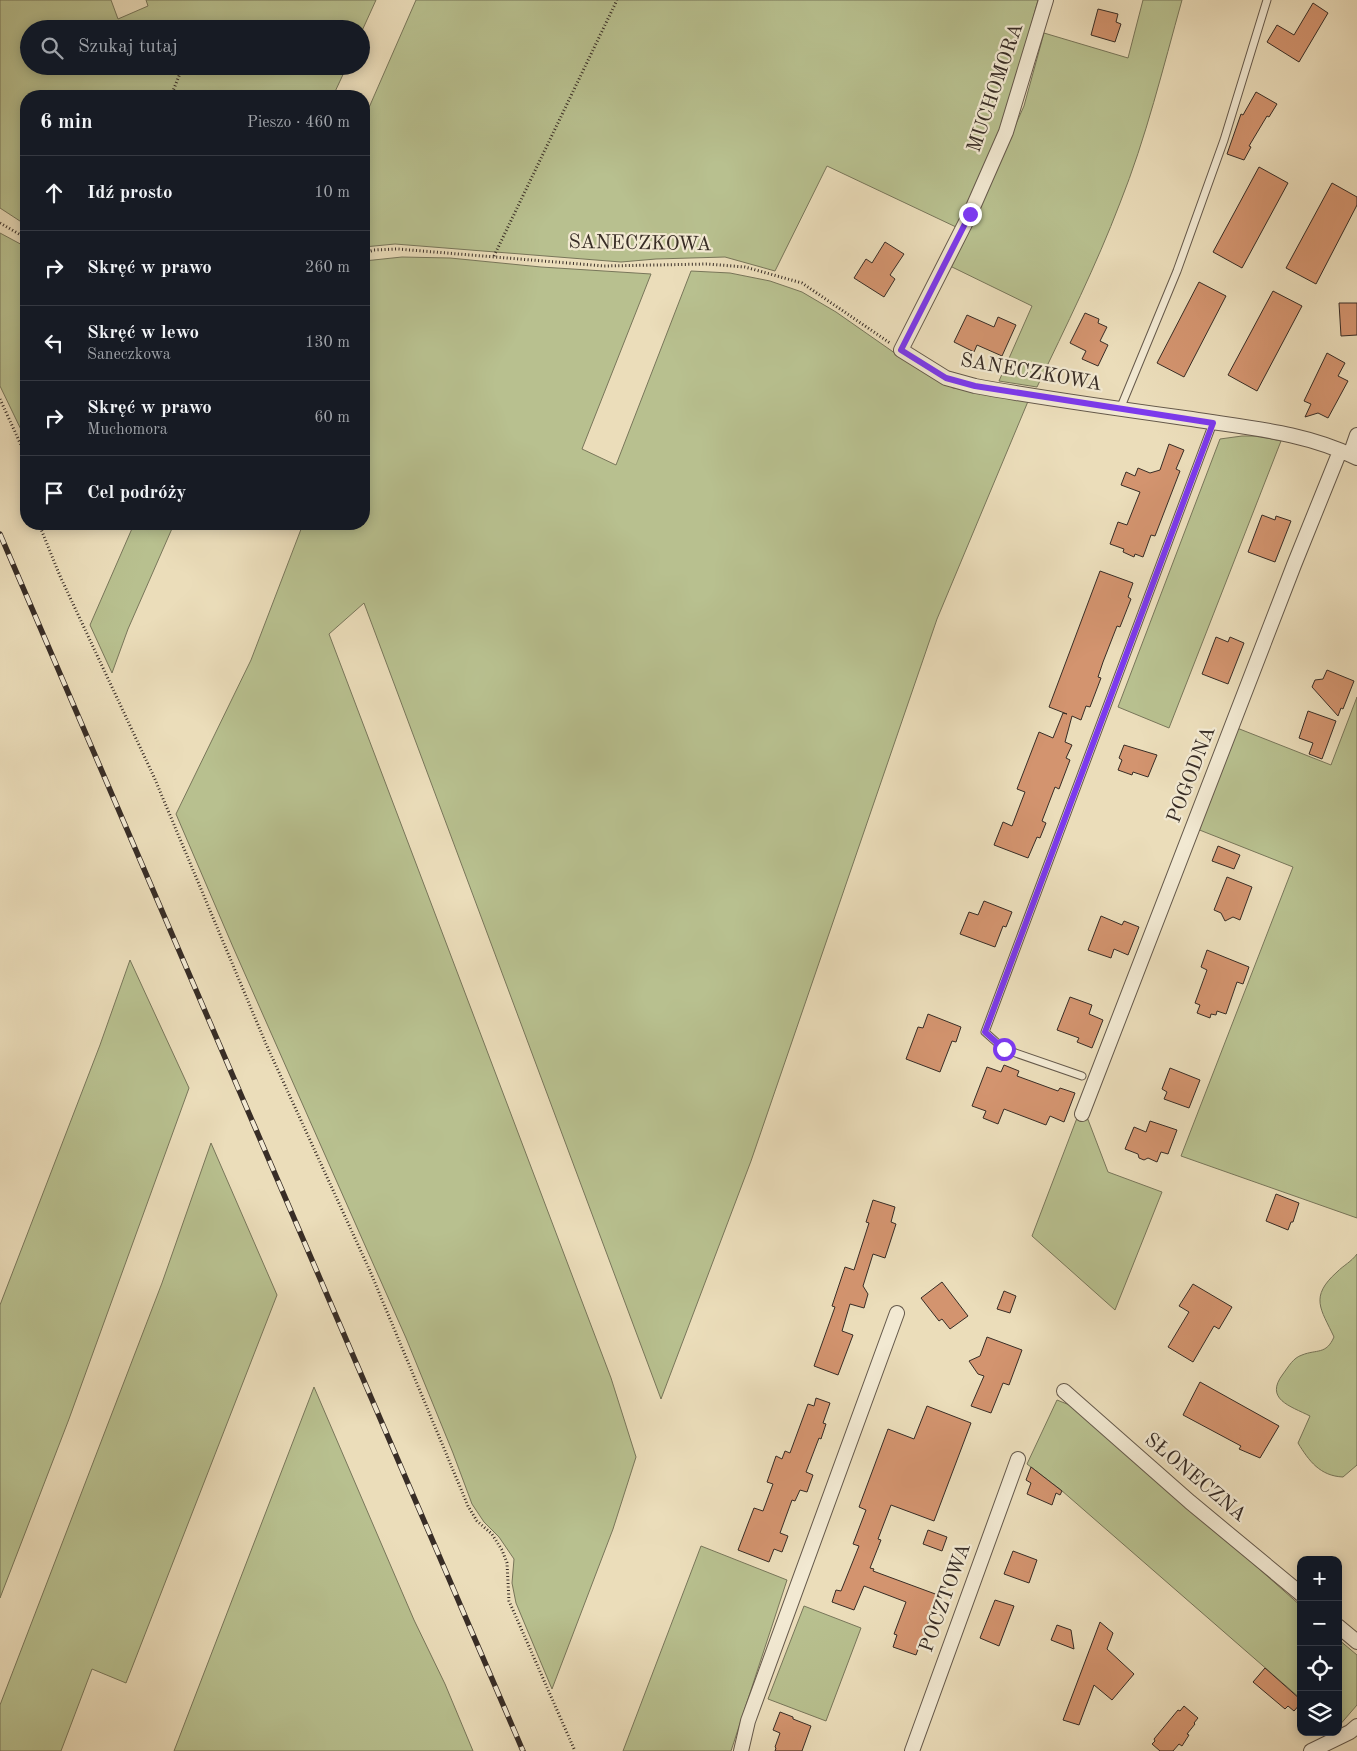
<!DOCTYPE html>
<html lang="pl">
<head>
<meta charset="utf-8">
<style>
	:root { --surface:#171b24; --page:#242831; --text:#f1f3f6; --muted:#9ea1a6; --line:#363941 }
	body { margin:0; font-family:"Old Standard TT",serif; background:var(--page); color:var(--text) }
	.controls { position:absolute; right:15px; bottom:15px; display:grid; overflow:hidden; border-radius:10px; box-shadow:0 2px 12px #0003 }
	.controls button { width:45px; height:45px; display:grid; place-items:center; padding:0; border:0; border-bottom:1px solid var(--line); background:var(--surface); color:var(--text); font:25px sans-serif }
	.stop { position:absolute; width:15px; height:15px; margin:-11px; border:4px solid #7c3aed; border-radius:50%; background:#fff }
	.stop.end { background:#7c3aed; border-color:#fff; box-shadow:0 1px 5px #0008 }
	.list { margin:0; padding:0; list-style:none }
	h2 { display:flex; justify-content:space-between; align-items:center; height:65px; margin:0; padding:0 20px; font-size:21px }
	h2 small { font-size:16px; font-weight:400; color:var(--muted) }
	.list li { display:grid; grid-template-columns:32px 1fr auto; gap:15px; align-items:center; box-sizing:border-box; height:75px; padding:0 20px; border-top:1px solid var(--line) }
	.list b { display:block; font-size:19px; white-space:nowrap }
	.list p { margin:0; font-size:16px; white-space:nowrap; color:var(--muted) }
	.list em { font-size:16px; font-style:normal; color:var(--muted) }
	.icon { flex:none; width:28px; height:28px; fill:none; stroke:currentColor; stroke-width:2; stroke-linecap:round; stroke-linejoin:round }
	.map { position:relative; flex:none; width:1357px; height:1751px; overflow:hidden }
	.search { position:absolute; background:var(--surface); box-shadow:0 2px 12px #0003; left:20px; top:20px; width:350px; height:55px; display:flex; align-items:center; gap:12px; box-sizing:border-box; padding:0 18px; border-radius:28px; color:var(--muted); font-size:19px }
	.panel { position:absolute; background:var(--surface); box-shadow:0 2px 12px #0003; left:20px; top:90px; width:350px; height:440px; border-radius:20px }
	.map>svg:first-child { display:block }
	.green { fill:#b8c08f; stroke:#78765a }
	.building { fill:#d3946f; stroke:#382d26 }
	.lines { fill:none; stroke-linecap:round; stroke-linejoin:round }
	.lane-casing { stroke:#65594b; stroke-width:9 }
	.street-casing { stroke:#65594b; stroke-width:16 }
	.path { stroke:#382d26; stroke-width:3; stroke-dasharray:1 2.5; stroke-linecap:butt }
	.lane { stroke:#f2e9d2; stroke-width:7 }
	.street { stroke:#f2e9d2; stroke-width:14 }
	.rail-casing { stroke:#382d26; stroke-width:5.5 }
	.rail { stroke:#f2e9d2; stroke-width:4; stroke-dasharray:11; stroke-linecap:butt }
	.route { stroke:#7c3aed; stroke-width:6 }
	.labels { text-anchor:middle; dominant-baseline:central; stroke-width:4.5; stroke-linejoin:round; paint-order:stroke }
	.street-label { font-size:20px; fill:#382d26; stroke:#f2e9d2 }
</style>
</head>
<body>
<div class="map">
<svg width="1357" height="1751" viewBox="0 0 1357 1751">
	<rect width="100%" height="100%" fill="#ebddba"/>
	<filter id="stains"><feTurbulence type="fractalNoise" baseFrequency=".004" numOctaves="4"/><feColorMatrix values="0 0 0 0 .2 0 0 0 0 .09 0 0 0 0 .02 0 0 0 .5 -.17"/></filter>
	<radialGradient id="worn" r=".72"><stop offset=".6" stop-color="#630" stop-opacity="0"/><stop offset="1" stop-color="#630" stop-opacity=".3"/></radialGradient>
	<path class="green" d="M0,0H111L118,19L148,6L146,0H376L361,33V29H29V66H347L333,96H26V225L0,208Z
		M416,0H1038C1017,77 998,158 956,227L827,166L775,271L725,257L656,259L621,262L395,244L364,247V119Z
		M1143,0H1182C1163,68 1146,138 1120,203C1096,266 1066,326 1037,387L999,381L1032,306L950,266L984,195L1024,106L1044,33L1128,58Z
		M0,233L26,247V440L0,386Z
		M402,257L450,258L541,267L651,274L582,449L616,465L691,271L730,273L770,281L802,292L836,312L899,356L953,388L1029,399L937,619L751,1161L661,1399L364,603L329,634L611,1378L636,1457L613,1529L552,1689L516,1603L512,1583L514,1559L499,1537L484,1522L472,1504L453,1453L406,1338L233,947L176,814L251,660L303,524H364V261Z
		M1242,436H1258L1281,441L1169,728L1118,707L1220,439Z
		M134,524H174L128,629L112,673L90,625Z
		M1357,697V1218L1181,1156L1293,867L1197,829L1237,728L1331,765Z
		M130,960L189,1088L69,1419L0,1598V1305L100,1045Z
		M1087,1117L1108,1172L1162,1192L1115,1310L1032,1236L1077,1118Z
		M211,1143L277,1295L126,1683L92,1669L61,1751H0V1705L162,1283Z
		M1357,1254V1465L1343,1477C1320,1476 1309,1461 1298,1443L1310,1416C1290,1406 1264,1399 1283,1374C1289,1366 1293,1358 1302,1355C1317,1349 1326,1355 1334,1337C1321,1309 1309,1297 1337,1272C1344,1265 1351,1262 1357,1254Z
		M314,1387L414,1620L445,1684L473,1751H174Z
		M1057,1400L1077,1408L1301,1606V1699L1061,1490L1027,1464Z
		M701,1546L787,1580L731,1751H623Z
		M804,1606L861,1628L826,1721L768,1699Z
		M1338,1639L1357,1655V1705L1338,1727Z"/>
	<path class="building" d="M1313,3L1328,13L1299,62L1267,42L1277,25L1294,35Z
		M1098,9L1118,14L1116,22L1121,24L1115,42L1091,35Z
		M1256,92L1277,104L1269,117L1267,116L1249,146L1251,147L1244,160L1227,154L1241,114L1243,115Z
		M1259,167L1288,183L1242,268L1213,252Z
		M1332,183L1357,197V205L1316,284L1286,268Z
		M885,242L904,254L890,275L895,279L884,297L854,278L866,259L872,263Z
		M1199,282L1226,296L1184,377L1157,363Z
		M1273,291L1302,306L1257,391L1228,375Z
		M1339,303H1357V335L1341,336Z
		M1085,313L1099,319L1098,323L1107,327L1100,341L1108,345L1098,366L1082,359L1086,351L1070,343Z
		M967,315L994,327L998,317L1016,325L1002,356L977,345L974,352L954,342Z
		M1327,353L1345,363L1338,376L1348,381L1328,418L1318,413L1305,417L1311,404L1304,401Z
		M1169,444L1184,450L1176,469L1180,471L1155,536L1151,535L1143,557L1135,554L1134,557L1123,552L1124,549L1110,544L1118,522L1127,525L1140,492L1121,485L1126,472L1135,476L1138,468L1150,473L1160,470Z
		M1262,515L1275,520L1276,516L1291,521L1275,562L1248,552Z
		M1100,571L1133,583L1128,597L1131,599L1120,627L1117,626L1103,662L1098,677L1101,678L1090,707L1086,706L1081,720L1072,716L1065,742L1072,745L1066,758L1070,760L1059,789L1055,787L1042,821L1046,823L1040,838L1037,837L1028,858L994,845L1003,822L1012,826L1025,792L1017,789L1039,732L1053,738L1063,713L1067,714L1049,707Z
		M1216,637L1228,642L1230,637L1244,643L1228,684L1202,674Z
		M1327,670L1354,681L1343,709L1341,708L1338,716L1312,687L1315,680L1323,679Z
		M1308,711L1336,721L1322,759L1309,754L1313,743L1299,738Z
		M1124,745L1157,755L1148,777L1133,772L1132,775L1118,770L1122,760L1119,758Z
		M1218,846L1240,855L1234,869L1212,861Z
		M1227,877L1252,887L1240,920L1233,917L1225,921L1221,913L1214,910Z
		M984,901L1012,912L1006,927L1003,926L995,947L960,934L969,912L978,915Z
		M1101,916L1122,925L1124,921L1139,927L1128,955L1114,949L1111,958L1088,950Z
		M1207,950L1249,967L1243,984L1237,982L1226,1014L1217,1011L1216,1015L1211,1014L1210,1018L1197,1013L1200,1005L1195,1003L1207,970L1201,967Z
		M1070,997L1092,1005L1089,1014L1103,1020L1092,1048L1077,1042L1079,1038L1057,1030Z
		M928,1014L961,1027L956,1042L952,1041L940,1072L906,1059L918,1027L923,1028Z
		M1004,1065L1019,1071L1017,1076L1058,1091L1060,1088L1075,1093L1064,1122L1050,1116L1046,1125L1004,1109L998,1124L983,1118L986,1111L972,1106L987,1067L1001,1072Z
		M1170,1068L1200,1080L1189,1108L1164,1099L1167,1092L1162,1089Z
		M1150,1121L1177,1130L1168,1154L1161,1152L1157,1162L1148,1158L1144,1160L1139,1158L1138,1154L1125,1149L1134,1127L1146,1132Z
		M1276,1194L1299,1203L1293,1222H1291L1288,1230L1266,1221Z
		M873,1200L895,1207L891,1222L896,1224L885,1258L873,1254L863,1286L868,1294L864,1308L850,1304L842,1331L853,1335L838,1375L814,1366L835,1307L832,1306L845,1267L854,1270L869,1223L866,1222Z
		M942,1282L968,1316L950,1329L942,1319L939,1321L921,1298Z
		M1193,1284L1232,1307L1219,1329L1214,1326L1193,1362L1168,1347L1189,1312L1179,1306Z
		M1004,1291L1016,1296L1010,1313L997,1309Z
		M987,1337L1022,1350L1009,1385L1003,1383L991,1413L971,1406L984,1376L978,1374L969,1361L980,1356Z
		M1200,1382L1279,1426L1260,1458L1239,1449L1241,1446L1183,1415Z
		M816,1398L830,1403L823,1423L826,1424L821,1439L819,1438L806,1472L813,1475L807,1492L800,1490L795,1501L792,1500L780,1533L788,1536L782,1552L774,1549L769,1562L738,1550L754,1508L763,1511L773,1484L767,1482L776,1456L782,1459L785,1451L790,1453L808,1404L814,1406Z
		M927,1406L971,1423L934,1521L891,1505L878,1539L881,1540L870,1568L874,1569L873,1571L938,1595L925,1632L927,1633L923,1645L920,1644L916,1655L893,1647L897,1635L894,1634L906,1602L864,1586L854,1610L832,1602L836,1590L841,1591L859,1546L853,1544L866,1510L859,1507L888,1429L914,1439Z
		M1031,1467L1062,1491L1060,1495L1056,1493L1052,1505L1027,1494L1031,1483L1026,1480Z
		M928,1530L947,1537L942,1551L923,1544Z
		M1013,1551L1037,1560L1029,1583L1004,1574Z
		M995,1600L1014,1606L999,1646L980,1638Z
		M1100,1622L1113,1633L1107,1649L1134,1674L1112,1700L1094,1685L1079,1725L1063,1720Z
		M1057,1625L1071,1630L1074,1649L1051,1640Z
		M1265,1668L1301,1700V1703L1294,1711L1288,1706L1285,1709L1253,1682Z
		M1184,1706L1198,1718L1194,1723L1195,1724L1187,1734L1189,1735L1182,1746L1179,1744L1173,1751H1160L1152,1744L1155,1741L1154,1739L1178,1710L1180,1711Z
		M780,1712L793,1717V1719L811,1726L802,1751H775L776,1748L775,1747L780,1733L773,1730Z"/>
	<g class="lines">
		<defs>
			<path id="lane" d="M1120,409L1177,271L1224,140L1267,0
				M1082,1076L1004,1049L985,1032L1213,423"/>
			<path id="street" d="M1046,0L1006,132L970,214L901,350L946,378L975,386C1047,399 1120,409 1192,419C1248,428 1305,432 1357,458
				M1350,455L1357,435
				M1082,1114L1294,565L1340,451
				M1064,1391L1190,1502L1301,1594
				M1338,1626L1357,1642
				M741,1751L748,1721L897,1313
				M912,1751L1018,1459
				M1311,1751L1350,1732L1357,1726"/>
		</defs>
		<use href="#lane" class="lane-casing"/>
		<use href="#street" class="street-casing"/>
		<path class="path" d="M171,96L183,66
			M0,223L26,238
			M364,253L374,250L398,249L604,266L707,264L745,267L802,283L890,343
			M494,256L617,0
			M0,399L21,445L26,468
			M39,524L60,576L154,777L266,1044L370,1271L468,1506L477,1521L492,1534L502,1550L507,1563L509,1601L575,1751"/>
		<use href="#lane" class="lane"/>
		<use href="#street" class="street"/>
		<defs>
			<path id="rail" d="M0,534L523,1751"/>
		</defs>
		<use href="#rail" class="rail-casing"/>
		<use href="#rail" class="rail"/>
	</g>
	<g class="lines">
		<path class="route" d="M970,214L901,350L946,378L975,386L1213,423L985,1032L1004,1049"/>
	</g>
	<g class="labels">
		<g class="street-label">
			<text transform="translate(996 88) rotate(-71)">MUCHOMORA</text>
			<text transform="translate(640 244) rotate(1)">SANECZKOWA</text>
			<text transform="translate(1031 373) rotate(10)">SANECZKOWA</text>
			<text transform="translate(1192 775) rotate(-69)">POGODNA</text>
			<text transform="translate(1195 1478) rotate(40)">SŁONECZNA</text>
			<text transform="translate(946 1598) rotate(-70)">POCZTOWA</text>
		</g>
	</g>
	<rect width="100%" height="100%" filter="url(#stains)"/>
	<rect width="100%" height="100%" fill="url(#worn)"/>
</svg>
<div class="controls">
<button>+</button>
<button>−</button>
<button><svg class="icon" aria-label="locate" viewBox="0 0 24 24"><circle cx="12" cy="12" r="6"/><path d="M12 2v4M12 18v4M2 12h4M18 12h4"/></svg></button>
<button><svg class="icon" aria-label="layers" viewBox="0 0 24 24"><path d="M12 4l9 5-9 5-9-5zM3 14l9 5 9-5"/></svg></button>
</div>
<div class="stop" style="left:1004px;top:1049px"></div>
<div class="stop end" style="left:970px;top:214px"></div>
<div class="search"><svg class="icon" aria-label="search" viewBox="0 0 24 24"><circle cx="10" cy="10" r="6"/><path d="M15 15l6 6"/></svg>Szukaj tutaj</div>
<section class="panel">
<h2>6 min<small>Pieszo · 460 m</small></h2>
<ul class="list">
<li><svg class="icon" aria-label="ahead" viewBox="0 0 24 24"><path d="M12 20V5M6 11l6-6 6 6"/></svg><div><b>Idź prosto</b></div><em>10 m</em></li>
<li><svg class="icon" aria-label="right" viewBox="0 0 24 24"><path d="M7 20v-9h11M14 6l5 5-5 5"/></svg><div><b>Skręć w prawo</b></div><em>260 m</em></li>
<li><svg class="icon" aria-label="left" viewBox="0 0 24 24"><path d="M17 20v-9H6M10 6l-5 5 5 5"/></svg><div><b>Skręć w lewo</b><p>Saneczkowa</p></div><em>130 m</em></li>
<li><svg class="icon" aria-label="right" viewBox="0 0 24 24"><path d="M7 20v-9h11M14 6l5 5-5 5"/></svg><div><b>Skręć w prawo</b><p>Muchomora</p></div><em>60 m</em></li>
<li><svg class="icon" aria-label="arrive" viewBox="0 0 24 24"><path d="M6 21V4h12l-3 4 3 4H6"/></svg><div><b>Cel podróży</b></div></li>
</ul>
</section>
</div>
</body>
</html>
